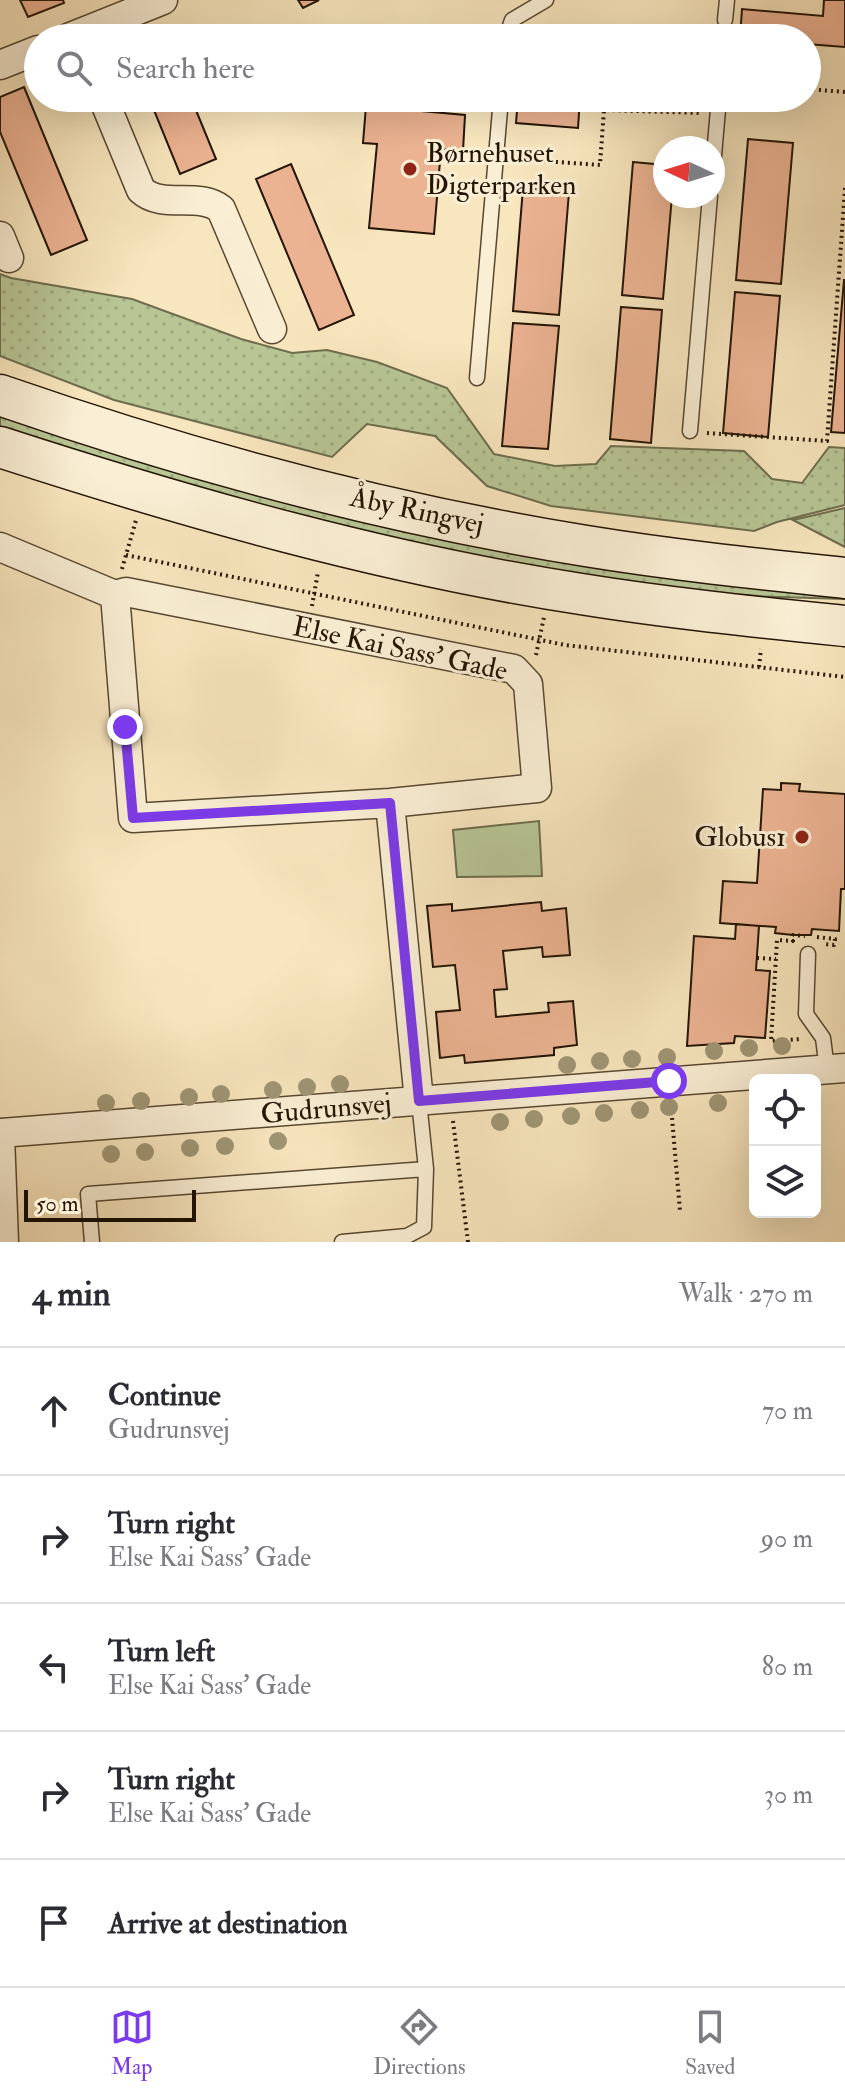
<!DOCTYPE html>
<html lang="en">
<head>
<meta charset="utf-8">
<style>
	:root { --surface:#fff; --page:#f2f2f3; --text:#2b2b33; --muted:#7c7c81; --line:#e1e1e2; --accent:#7c3aed }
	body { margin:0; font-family:"IM FELL Double Pica",serif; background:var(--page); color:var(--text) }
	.controls { position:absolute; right:24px; bottom:24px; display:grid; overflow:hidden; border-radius:12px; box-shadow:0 8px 32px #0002 }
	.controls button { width:72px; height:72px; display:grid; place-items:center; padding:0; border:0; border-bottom:2px solid var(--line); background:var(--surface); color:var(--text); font:40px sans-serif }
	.compass { position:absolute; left:653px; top:136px; width:72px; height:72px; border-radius:50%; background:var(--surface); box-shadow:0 8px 32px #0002; rotate:274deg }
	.scale { position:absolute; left:24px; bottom:20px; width:172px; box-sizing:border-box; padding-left:8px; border:4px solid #231404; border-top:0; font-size:22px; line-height:28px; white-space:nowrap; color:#231404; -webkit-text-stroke:6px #faefd5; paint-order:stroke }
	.stop { position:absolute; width:24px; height:24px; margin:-18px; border:6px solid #7c3aed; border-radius:50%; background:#fff }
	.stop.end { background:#7c3aed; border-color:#fff; box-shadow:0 2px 8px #0008 }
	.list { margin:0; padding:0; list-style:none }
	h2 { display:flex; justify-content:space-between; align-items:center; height:104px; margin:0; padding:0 32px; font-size:34px }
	h2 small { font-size:26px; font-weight:400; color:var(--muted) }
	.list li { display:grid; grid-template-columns:52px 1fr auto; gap:24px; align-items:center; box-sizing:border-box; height:128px; padding:0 32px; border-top:2px solid var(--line) }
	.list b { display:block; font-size:30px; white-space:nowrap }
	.list p { margin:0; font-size:26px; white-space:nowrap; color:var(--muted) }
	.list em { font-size:26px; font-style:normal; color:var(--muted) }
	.icon { flex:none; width:44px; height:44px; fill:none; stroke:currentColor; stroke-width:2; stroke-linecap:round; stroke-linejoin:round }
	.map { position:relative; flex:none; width:845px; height:1242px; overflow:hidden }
	.search { position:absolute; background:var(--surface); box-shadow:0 8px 32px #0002; left:24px; right:24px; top:24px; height:88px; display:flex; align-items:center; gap:20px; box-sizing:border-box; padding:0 28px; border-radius:44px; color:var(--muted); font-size:30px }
	.sheet { height:744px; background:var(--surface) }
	nav { display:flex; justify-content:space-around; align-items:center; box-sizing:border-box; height:112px; border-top:2px solid var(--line); background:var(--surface); font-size:22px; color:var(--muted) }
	nav a { display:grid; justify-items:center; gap:4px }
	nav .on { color:var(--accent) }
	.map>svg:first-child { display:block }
	.grass { fill:url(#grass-dots); stroke:#6e6d4d; stroke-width:2 }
	.pitch { fill:#b8c696; stroke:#6e6d4d; stroke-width:2 }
	.building { fill:#ecb392; stroke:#231404; stroke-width:2 }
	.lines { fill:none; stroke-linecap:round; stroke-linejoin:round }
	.service-casing { stroke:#584832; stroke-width:17 }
	.minor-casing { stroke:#584832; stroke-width:31 }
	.secondary-casing { stroke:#231404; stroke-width:43 }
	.path { stroke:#231404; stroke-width:4; stroke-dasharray:2 4; stroke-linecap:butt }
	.service { stroke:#faefd5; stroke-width:14 }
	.minor { stroke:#faefd5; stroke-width:28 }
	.secondary { stroke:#faefd5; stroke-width:40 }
	.tree { fill:#9f9574 }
	.route { stroke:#7c3aed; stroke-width:10 }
	.poi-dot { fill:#8f2418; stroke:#faefd5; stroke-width:3 }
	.labels { text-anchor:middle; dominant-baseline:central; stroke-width:6; stroke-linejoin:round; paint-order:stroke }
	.poi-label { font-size:28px; fill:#231404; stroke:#faefd5; text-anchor:start }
	.street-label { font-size:28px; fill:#231404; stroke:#faefd5 }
</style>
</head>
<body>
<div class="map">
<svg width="845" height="1242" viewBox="0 0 845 1242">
	<defs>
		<pattern id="grass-dots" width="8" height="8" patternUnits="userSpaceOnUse" patternTransform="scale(2)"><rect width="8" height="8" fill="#b8c696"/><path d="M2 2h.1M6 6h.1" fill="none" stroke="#9ea980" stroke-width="1.8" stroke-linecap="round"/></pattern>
	</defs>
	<rect width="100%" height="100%" fill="#f8e6be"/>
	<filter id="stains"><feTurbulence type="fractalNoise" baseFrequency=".0025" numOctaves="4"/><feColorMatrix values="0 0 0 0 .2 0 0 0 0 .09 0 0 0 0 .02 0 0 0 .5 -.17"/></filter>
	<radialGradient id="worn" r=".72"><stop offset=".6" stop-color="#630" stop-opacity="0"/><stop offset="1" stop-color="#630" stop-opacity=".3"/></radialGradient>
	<path class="grass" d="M0,274L11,278L132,299L241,339L292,353L327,350L377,362L447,388L494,454L555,466L596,464L611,446L744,451L772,479L802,483L829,447L845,448V505L777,522L754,531L551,506L487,486L435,436L367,424L332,457L114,400L0,356Z
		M0,416L845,594V599L675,594L358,535L0,432Z
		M845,508V547L793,520Z"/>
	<path class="pitch" d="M539,821L542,876L457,877L453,830Z"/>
	<path class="building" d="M20,0H63L64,3L28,17Z
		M298,0H319L303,8Z
		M824,0H845V47L807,44V38H740L742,9L823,16Z
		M162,29L166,38H140Z
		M629,34L680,38H628Z
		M24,87L87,240L51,255L0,132V97Z
		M149,98H191L216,159L180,174Z
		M518,98H580L578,128L516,123Z
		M613,98H692V105Z
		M366,106L465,115L463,151L441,149L434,234L369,228L377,144L363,143Z
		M748,139L793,143L781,284L736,280Z
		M633,162L665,165V196H672L663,299L622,295Z
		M291,164L354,315L319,330L256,179Z
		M523,188L569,192L559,315L513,311Z
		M844,280H845V433L831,432Z
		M735,292L780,296L768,437L723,433Z
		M621,307L662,310L651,443L610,439Z
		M513,323L559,326L548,449L502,446Z
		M781,783L800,784L799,791L845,794V889H841L839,931L812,929L811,935H793L775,933L776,927L720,923L723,881L757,883L763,789L781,790Z
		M541,902L542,911L566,908L570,955L543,957L542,947L503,951L507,989L494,990L496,1017L549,1012L548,1003L573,1001L577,1045L554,1048V1055L465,1063L464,1055L440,1058L436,1012L460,1010L455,965L433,967L427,906L452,904V911Z
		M736,924L759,926L756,970L770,971L765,1038L735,1036L734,1043L687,1046L694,936L735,939Z"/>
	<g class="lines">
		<defs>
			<path id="service" d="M725,20L727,0
				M506,38L512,20L546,0
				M713,167L719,98
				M477,378L501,98
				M690,431L710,196
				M808,954L806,1014L823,1038L827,1069
				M92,1242L88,1194L426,1169
				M342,1242L407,1236L424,1227L426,1169L419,1101"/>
			<path id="minor" d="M68,38L163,0
				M0,65L38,50
				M103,98L141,190C163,210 198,191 221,209L272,329
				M0,236L9,258
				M0,547L115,595L133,818L390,803L537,788L528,684L514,669L126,592L115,595
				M390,803L419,1101
				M0,1133L845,1068
				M0,1135L4,1242"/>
			<path id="secondary" d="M0,395C190,461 388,514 586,546C672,560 759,569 845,578
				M0,447C188,508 385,564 581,594C668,608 757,617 845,626"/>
		</defs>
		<use href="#service" class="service-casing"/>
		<use href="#minor" class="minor-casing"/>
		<use href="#secondary" class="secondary-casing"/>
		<path class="path" d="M807,89L845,92
			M514,159L600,165L604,110L701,113
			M707,433L827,441L845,188
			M126,555L565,645L845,677
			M122,569L136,520
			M312,606L318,572
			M536,655L544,617
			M759,667L761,649
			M817,937L835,939L834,945L823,944
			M794,941L777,940L771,1041L801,1039
			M793,942V935L805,936
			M757,958L776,959
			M671,1106L680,1211
			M453,1121L468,1242"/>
		<use href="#service" class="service"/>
		<use href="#minor" class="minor"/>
		<use href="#secondary" class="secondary"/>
	</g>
	<g class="tree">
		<circle cx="782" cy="1046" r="9"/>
		<circle cx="749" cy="1048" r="9"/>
		<circle cx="714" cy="1051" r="9"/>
		<circle cx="667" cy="1057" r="9"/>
		<circle cx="632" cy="1059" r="9"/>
		<circle cx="600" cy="1061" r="9"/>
		<circle cx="567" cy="1065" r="9"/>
		<circle cx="340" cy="1084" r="9"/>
		<circle cx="307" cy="1087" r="9"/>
		<circle cx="273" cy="1090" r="9"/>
		<circle cx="221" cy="1094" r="9"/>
		<circle cx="189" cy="1097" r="9"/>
		<circle cx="141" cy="1101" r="9"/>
		<circle cx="106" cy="1103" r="9"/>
		<circle cx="718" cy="1103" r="9"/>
		<circle cx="669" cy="1107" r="9"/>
		<circle cx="640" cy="1110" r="9"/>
		<circle cx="604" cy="1113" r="9"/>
		<circle cx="571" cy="1116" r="9"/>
		<circle cx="534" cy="1119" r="9"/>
		<circle cx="500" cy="1122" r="9"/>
		<circle cx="278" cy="1141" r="9"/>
		<circle cx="225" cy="1146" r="9"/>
		<circle cx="190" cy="1148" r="9"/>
		<circle cx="145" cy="1152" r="9"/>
		<circle cx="111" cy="1154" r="9"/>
	</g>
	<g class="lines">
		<path class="route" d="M125,727L133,818L390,803L419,1101L669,1081"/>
	</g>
	<g class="poi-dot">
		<circle cx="410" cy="169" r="8"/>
		<circle cx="802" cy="837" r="8"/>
	</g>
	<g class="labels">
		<g class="poi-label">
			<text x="426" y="153">Børnehuset<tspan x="426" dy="32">Digterparken</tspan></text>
			<text x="786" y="837" text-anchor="end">Globus1</text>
		</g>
		<g class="street-label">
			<text transform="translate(417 511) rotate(12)">Åby Ringvej</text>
			<text transform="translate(400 649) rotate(12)">Else Kai Sass' Gade</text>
			<text transform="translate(326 1109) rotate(-5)">Gudrunsvej</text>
		</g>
	</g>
	<rect width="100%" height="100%" filter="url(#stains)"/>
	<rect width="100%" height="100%" fill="url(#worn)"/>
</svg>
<div class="controls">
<button><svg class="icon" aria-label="locate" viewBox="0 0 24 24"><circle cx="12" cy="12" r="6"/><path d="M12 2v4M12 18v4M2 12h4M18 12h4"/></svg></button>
<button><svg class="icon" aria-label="layers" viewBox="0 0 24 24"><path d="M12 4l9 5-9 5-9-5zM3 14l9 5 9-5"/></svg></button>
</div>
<svg class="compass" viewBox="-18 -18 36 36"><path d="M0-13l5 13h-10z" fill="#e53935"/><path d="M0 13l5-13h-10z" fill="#7c7c81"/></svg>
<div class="scale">50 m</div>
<div class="stop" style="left:669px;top:1081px"></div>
<div class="stop end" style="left:125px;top:727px"></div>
<div class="search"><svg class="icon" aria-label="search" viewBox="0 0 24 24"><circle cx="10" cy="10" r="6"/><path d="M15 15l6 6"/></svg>Search here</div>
</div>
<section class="sheet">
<h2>4 min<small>Walk · 270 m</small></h2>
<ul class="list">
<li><svg class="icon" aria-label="ahead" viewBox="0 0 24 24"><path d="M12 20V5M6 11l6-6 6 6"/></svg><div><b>Continue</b><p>Gudrunsvej</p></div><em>70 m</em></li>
<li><svg class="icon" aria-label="right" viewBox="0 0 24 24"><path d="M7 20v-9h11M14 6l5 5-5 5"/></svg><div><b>Turn right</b><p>Else Kai Sass' Gade</p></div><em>90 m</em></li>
<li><svg class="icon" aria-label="left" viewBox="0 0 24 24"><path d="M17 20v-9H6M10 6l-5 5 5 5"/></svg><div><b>Turn left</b><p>Else Kai Sass' Gade</p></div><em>80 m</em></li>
<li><svg class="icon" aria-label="right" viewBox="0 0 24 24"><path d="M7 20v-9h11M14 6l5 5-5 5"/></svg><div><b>Turn right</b><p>Else Kai Sass' Gade</p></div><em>30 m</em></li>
<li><svg class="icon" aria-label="arrive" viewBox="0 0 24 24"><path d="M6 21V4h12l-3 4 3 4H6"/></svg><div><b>Arrive at destination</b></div></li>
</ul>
</section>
<nav>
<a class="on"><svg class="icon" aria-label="map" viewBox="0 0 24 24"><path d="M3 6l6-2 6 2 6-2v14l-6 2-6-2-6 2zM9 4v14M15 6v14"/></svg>Map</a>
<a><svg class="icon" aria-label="directions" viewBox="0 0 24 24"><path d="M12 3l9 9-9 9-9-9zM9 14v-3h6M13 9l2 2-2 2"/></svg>Directions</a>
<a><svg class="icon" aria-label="saved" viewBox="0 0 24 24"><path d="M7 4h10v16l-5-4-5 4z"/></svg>Saved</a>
</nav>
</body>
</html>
